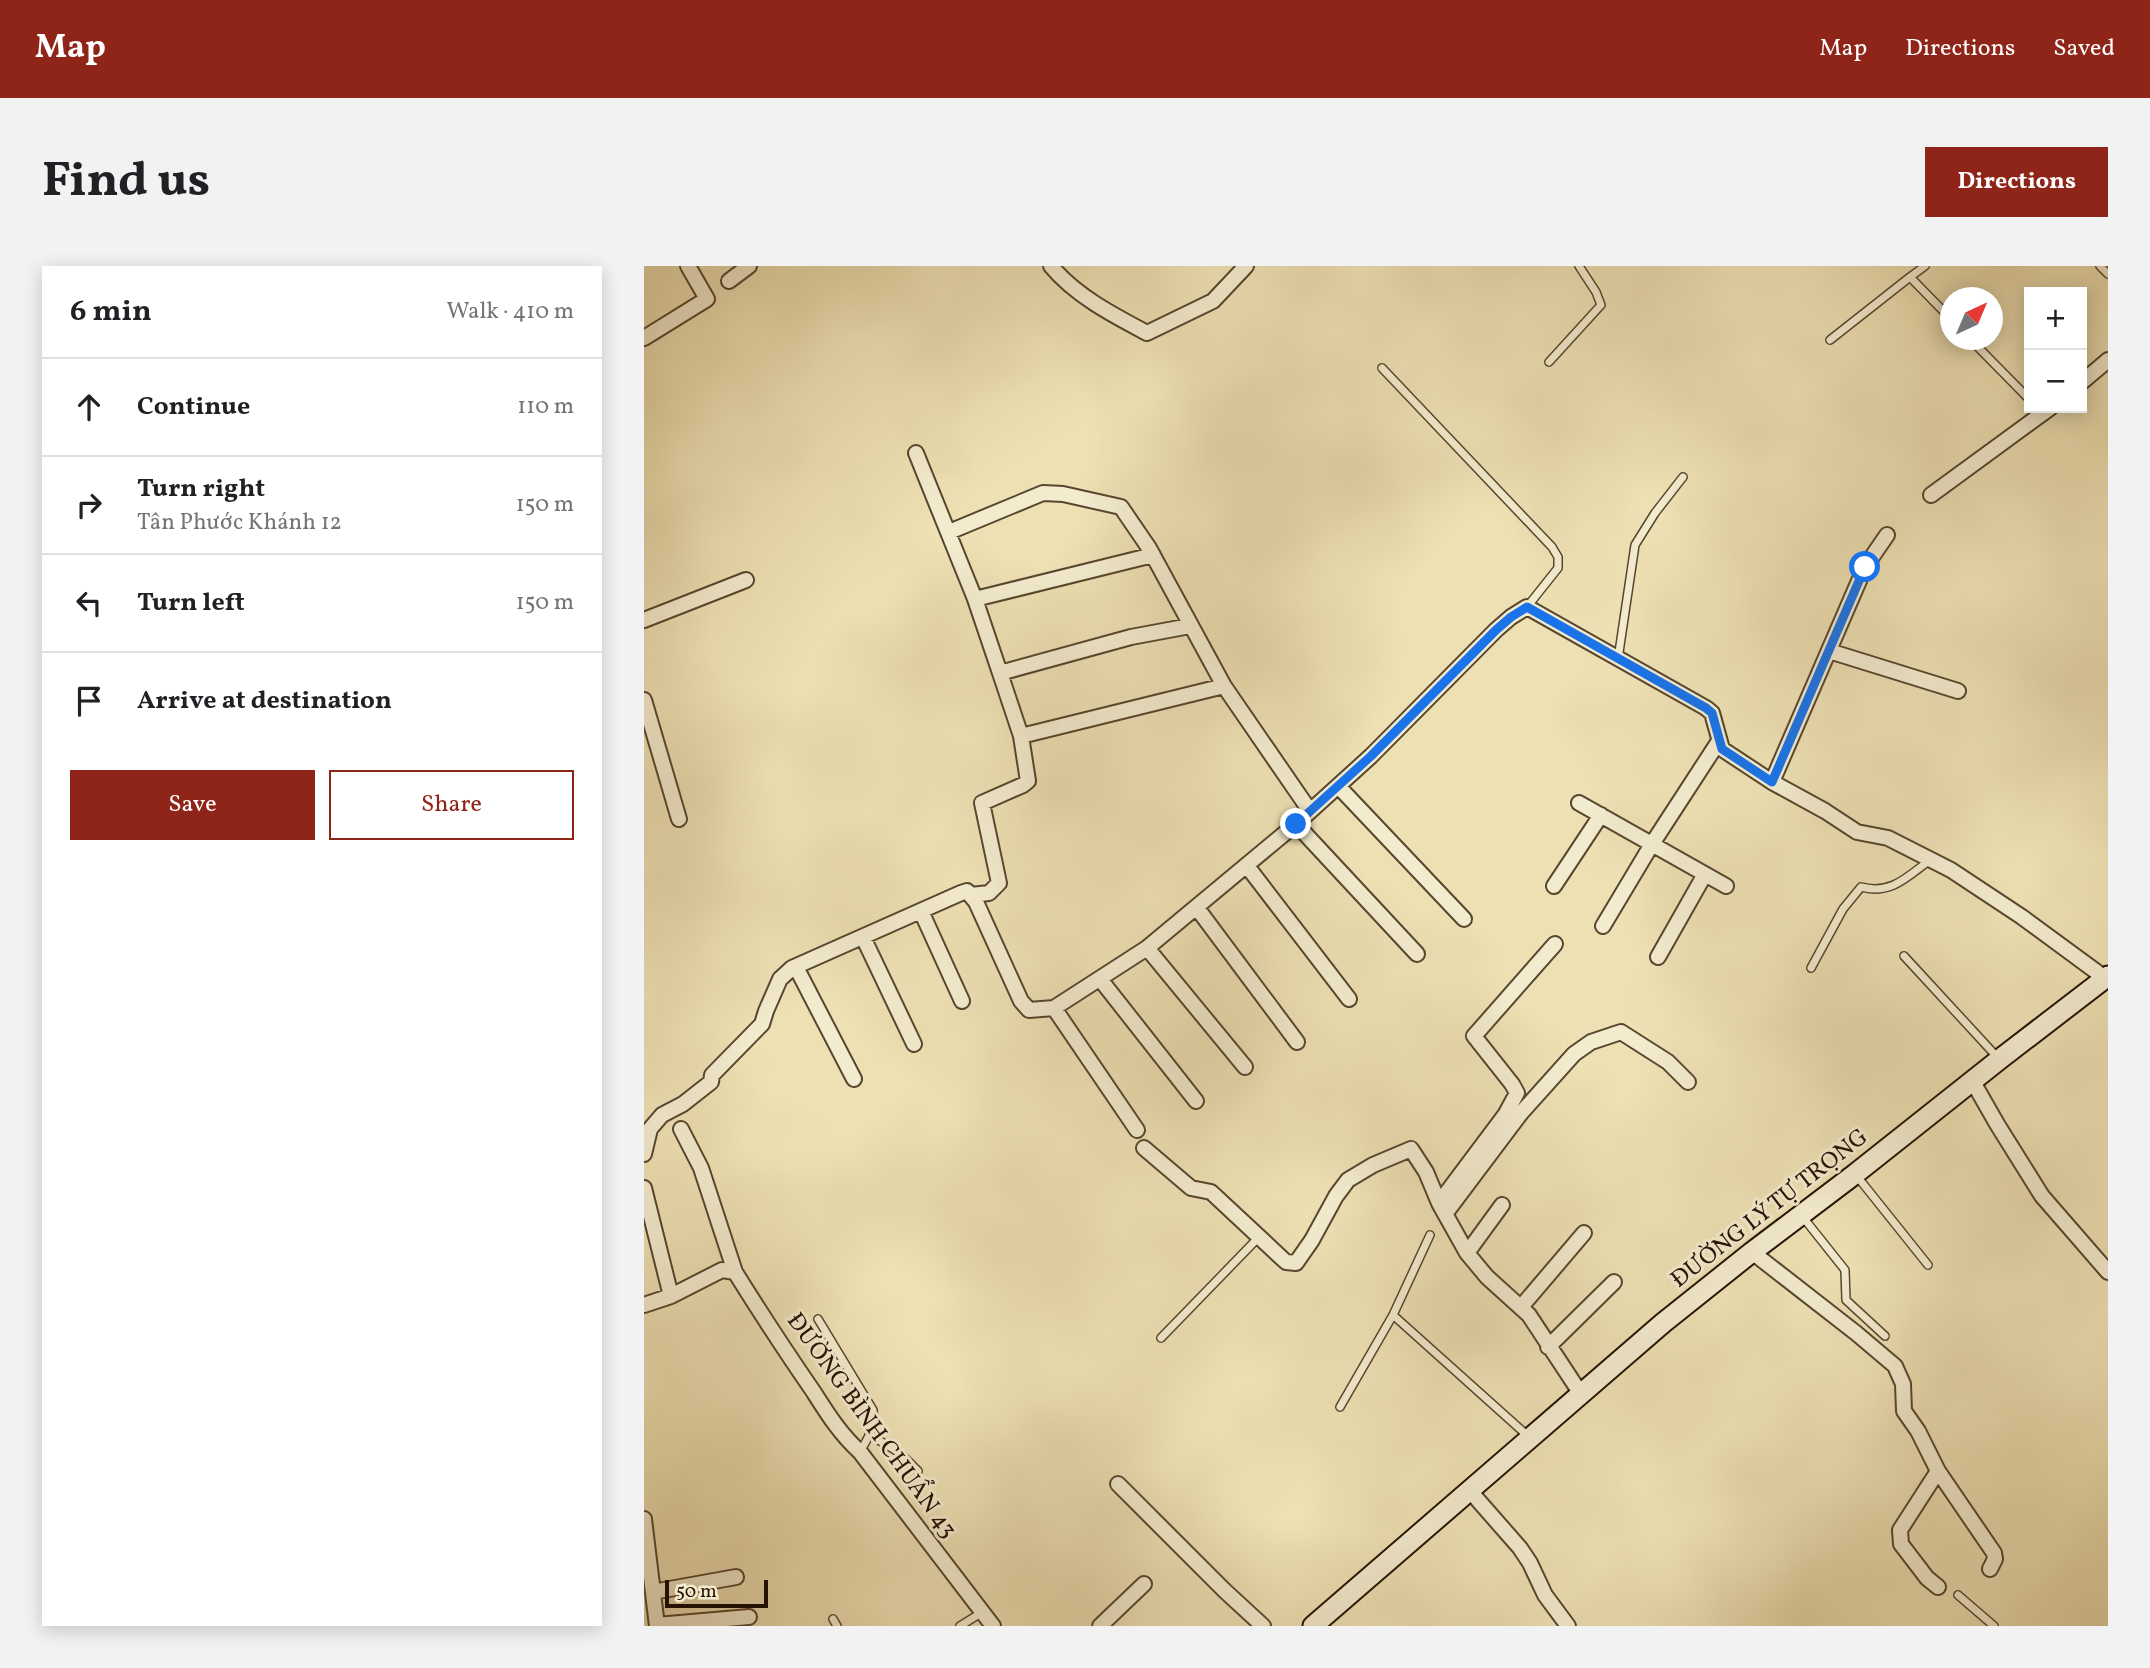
<!DOCTYPE html>
<html lang="en">
<head>
<meta charset="utf-8">
<style>
	:root { --surface:#fff; --page:#f2f2f2; --text:#202124; --muted:#757577; --line:#e0e0e0; --accent:#8f2418 }
	body { margin:0; font-family:Vollkorn,serif; background:var(--page); color:var(--text) }
	.controls { position:absolute; right:21px; top:21px; display:grid; overflow:hidden; border-radius:0px; box-shadow:0 4px 18px #0003 }
	.controls button { width:63px; height:63px; display:grid; place-items:center; padding:0; border:0; border-bottom:2px solid var(--line); background:var(--surface); color:var(--text); font:35px sans-serif }
	.compass { position:absolute; left:1296px; top:21px; width:63px; height:63px; border-radius:50%; background:var(--surface); box-shadow:0 4px 18px #0003; rotate:44deg }
	.scale { position:absolute; left:21px; bottom:18px; width:103px; box-sizing:border-box; padding-left:7px; border:4px solid #251203; border-top:0; font-size:19px; line-height:24px; white-space:nowrap; color:#251203; -webkit-text-stroke:5px #f3ebce; paint-order:stroke }
	.stop { position:absolute; width:21px; height:21px; margin:-16px; border:5px solid #1a73e8; border-radius:50%; background:#fff }
	.stop.end { background:#1a73e8; border-color:#fff; box-shadow:0 2px 7px #0008 }
	.list { margin:0; padding:0; list-style:none }
	h2 { display:flex; justify-content:space-between; align-items:center; height:91px; margin:0; padding:0 28px; font-size:30px }
	h2 small { font-size:23px; font-weight:400; color:var(--muted) }
	.list li { display:grid; grid-template-columns:46px 1fr auto; gap:21px; align-items:center; box-sizing:border-box; height:98px; padding:0 28px; border-top:2px solid var(--line) }
	.list b { display:block; font-size:26px; white-space:nowrap }
	.list p { margin:0; font-size:23px; white-space:nowrap; color:var(--muted) }
	.list em { font-size:23px; font-style:normal; color:var(--muted) }
	.actions { display:flex; gap:14px; padding:21px 28px }
	.actions a { flex:1; padding:16px 0; border:2px solid var(--accent); border-radius:0px; text-align:center; font-size:24px; color:var(--accent) }
	.actions .main { background:var(--accent); color:#fff }
	.icon { flex:none; width:38px; height:38px; fill:none; stroke:currentColor; stroke-width:2; stroke-linecap:round; stroke-linejoin:round }
	.map { position:relative; flex:none; width:1464px; height:1360px; overflow:hidden; border-radius:0px }
	header { display:flex; align-items:center; gap:42px; box-sizing:border-box; height:98px; padding:0 35px; background:var(--accent); color:#fff }
	header strong { font-size:33px }
	nav { display:flex; gap:38px; margin-inline-start:auto; font-size:24px }
	.intro { display:flex; align-items:center; justify-content:space-between; box-sizing:border-box; height:168px; padding:0 42px }
	h1 { margin:0; font-size:49px }
	.button { padding:18px 32px; border-radius:0px; background:var(--accent); color:#fff; font-size:24px; font-weight:700 }
	main { display:flex; gap:42px; padding:0 42px }
	aside { flex:1; background:var(--surface); border-radius:0px; box-shadow:0 4px 18px #0003 }
	.map>svg:first-child { display:block }
	.lines { fill:none; stroke-linecap:round; stroke-linejoin:round }
	.lane-casing { stroke:#57462f; stroke-width:10 }
	.street-casing { stroke:#57462f; stroke-width:18 }
	.secondary-casing { stroke:#251203; stroke-width:23 }
	.lane { stroke:#f3ebce; stroke-width:7 }
	.street { stroke:#f3ebce; stroke-width:14 }
	.secondary { stroke:#f3ebce; stroke-width:19 }
	.route { stroke:#1a73e8; stroke-width:9 }
	.labels { text-anchor:middle; dominant-baseline:central; stroke-width:6; stroke-linejoin:round; paint-order:stroke }
	.street-label { font-size:24px; fill:#251203; stroke:#f3ebce }
</style>
</head>
<body>
<header>
<strong>Map</strong>
<nav><a>Map</a><a>Directions</a><a>Saved</a></nav>
</header>
<div class="intro"><h1>Find us</h1><a class="button">Directions</a></div>
<main>
<aside>
<h2>6 min<small>Walk · 410 m</small></h2>
<ul class="list">
<li><svg class="icon" aria-label="ahead" viewBox="0 0 24 24"><path d="M12 20V5M6 11l6-6 6 6"/></svg><div><b>Continue</b></div><em>110 m</em></li>
<li><svg class="icon" aria-label="right" viewBox="0 0 24 24"><path d="M7 20v-9h11M14 6l5 5-5 5"/></svg><div><b>Turn right</b><p>Tân Phước Khánh 12</p></div><em>150 m</em></li>
<li><svg class="icon" aria-label="left" viewBox="0 0 24 24"><path d="M17 20v-9H6M10 6l-5 5 5 5"/></svg><div><b>Turn left</b></div><em>150 m</em></li>
<li><svg class="icon" aria-label="arrive" viewBox="0 0 24 24"><path d="M6 21V4h12l-3 4 3 4H6"/></svg><div><b>Arrive at destination</b></div></li>
</ul>
<div class="actions"><a class="main">Save</a><a>Share</a></div>
</aside>
<div class="map">
<svg width="1464" height="1360" viewBox="0 0 1464 1360">
	<rect width="100%" height="100%" fill="#ede0b3"/>
	<filter id="stains"><feTurbulence type="fractalNoise" baseFrequency=".00286" numOctaves="4"/><feColorMatrix values="0 0 0 0 .2 0 0 0 0 .09 0 0 0 0 .02 0 0 0 .5 -.17"/></filter>
	<radialGradient id="worn" r=".72"><stop offset=".6" stop-color="#630" stop-opacity="0"/><stop offset="1" stop-color="#630" stop-opacity=".3"/></radialGradient>
	<g class="lines">
		<defs>
			<path id="lane" d="M1456,0L1464,8
				M1266,11L1281,0
				M1186,74L1266,11L1307,53
				M1327,74L1385,133
				M905,96L957,39L952,26L935,0
				M738,102L908,281L914,291V302L883,341
				M974,393L991,279L1011,247L1039,211
				M1260,690L1354,792
				M1167,702L1199,643L1217,621C1247,629 1263,611 1286,594
				M1212,909L1284,999
				M1158,950L1201,1004L1202,1034L1241,1070
				M749,1049L885,1171
				M174,1053L229,1144C231,1162 225,1170 216,1186
				M517,1072L615,971
				M696,1141L749,1049L786,969
				M226,1169L256,1187L274,1205
				M1314,1329L1350,1360
				M189,1353L193,1360
				M316,1360L337,1347"/>
			<path id="street" d="M407,0C432,30 469,49 503,67L569,35L602,0
				M85,15L105,0
				M0,72L63,33L44,0
				M1438,116L1464,94
				M272,187L331,333L356,407
				M1287,229L1406,142
				M305,266L399,227L419,228L477,241L505,282L580,420L666,545
				M331,333L509,289
				M0,354L102,314
				M1185,385L1314,425
				M0,434L35,553
				M377,470L580,420
				M1128,516L1221,301L1243,269
				M694,520L820,653
				M935,537L1082,620
				M652,558L773,688
				M603,600L705,733
				M910,620L957,549
				M327,629L345,627L355,617L338,537L379,519L384,515L377,470L356,407L487,371L546,360
				M553,642L653,776
				M277,645L318,735
				M959,660L1008,578L1075,475
				M219,671L270,778
				M503,682L601,801
				M1014,691L1061,608
				M152,701L210,813
				M456,713L552,835
				M410,742L493,864
				M1329,816L1353,858L1398,930L1464,1006
				M37,863L57,902L91,1006
				M500,882L547,922L567,926L642,996L652,997L668,974L692,930L704,914L729,899L767,883L782,906L795,937L823,987L843,1011L885,1049L937,1128
				M0,888L6,863L18,849L39,838L67,816L68,809L118,758L122,745L136,713L148,702L317,627L323,625L332,636L377,735L385,744L410,742L503,682L652,558L727,490L852,364L867,351L883,341L1062,442L1068,447L1078,483L1128,516L1181,545L1213,566L1244,572L1307,604L1378,651L1461,712
				M0,922L27,1030L0,1039
				M795,937L861,849L873,827L868,818L830,770L911,678
				M801,948L877,847L930,788L947,776L977,766L1024,796L1044,816
				M1108,986L1212,1067L1251,1100L1259,1118L1260,1145L1274,1165L1294,1205L1256,1264L1257,1278L1283,1312L1294,1321
				M823,987L858,939
				M27,1030L78,1004L91,1006C116,1046 142,1086 169,1125C183,1147 196,1168 216,1186L349,1360
				M877,1041L940,967
				M904,1081L970,1016
				M1294,1205L1350,1287L1351,1293L1346,1303
				M474,1218L581,1325L619,1360
				M826,1225L876,1282L886,1297L901,1329L924,1360
				M0,1253L13,1360
				M9,1326L92,1311
				M13,1359L105,1351
				M456,1360L500,1318"/>
			<path id="secondary" d="M669,1360L1019,1057L1108,986L1211,908L1356,793L1464,710"/>
		</defs>
		<use href="#lane" class="lane-casing"/>
		<use href="#street" class="street-casing"/>
		<use href="#secondary" class="secondary-casing"/>
		<use href="#lane" class="lane"/>
		<use href="#street" class="street"/>
		<use href="#secondary" class="secondary"/>
	</g>
	<g class="lines">
		<path class="route" d="M652,558L727,490L852,364L867,351L883,341L1062,442L1068,447L1078,483L1128,516L1221,301"/>
	</g>
	<g class="labels">
		<g class="street-label">
			<text transform="translate(1126 943) rotate(-38)">ĐƯỜNG LÝ TỰ TRỌNG</text>
			<text transform="translate(227 1160) rotate(54)">ĐƯỜNG BÌNH CHUẨN 43</text>
		</g>
	</g>
	<rect width="100%" height="100%" filter="url(#stains)"/>
	<rect width="100%" height="100%" fill="url(#worn)"/>
</svg>
<div class="controls">
<button>+</button>
<button>−</button>
</div>
<svg class="compass" viewBox="-18 -18 36 36"><path d="M0-13l5 13h-10z" fill="#e53935"/><path d="M0 13l5-13h-10z" fill="#757577"/></svg>
<div class="scale">50 m</div>
<div class="stop" style="left:1221px;top:301px"></div>
<div class="stop end" style="left:652px;top:558px"></div>
</div>
</main>
</body>
</html>
